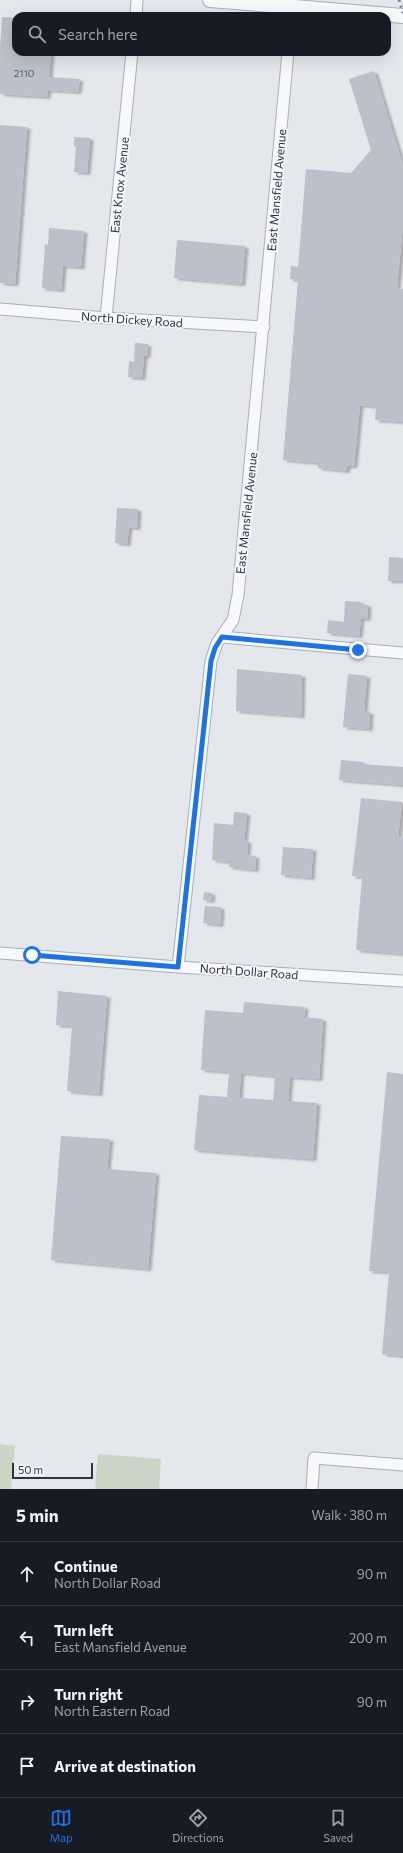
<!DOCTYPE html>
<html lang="en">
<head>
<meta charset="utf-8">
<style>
	:root { --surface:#171b24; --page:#242831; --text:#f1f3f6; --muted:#9ea1a6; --line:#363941; --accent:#1a73e8 }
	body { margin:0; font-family:Commissioner,sans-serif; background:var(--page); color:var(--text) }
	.scale { position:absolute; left:12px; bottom:10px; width:81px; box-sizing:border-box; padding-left:4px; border:2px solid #2b3445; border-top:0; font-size:11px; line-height:14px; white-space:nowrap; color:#2b3445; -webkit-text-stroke:3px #f4f6f9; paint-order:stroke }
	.stop { position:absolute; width:12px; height:12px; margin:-9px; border:3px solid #1a73e8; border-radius:50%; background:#fff }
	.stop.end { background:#1a73e8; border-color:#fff; box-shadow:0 1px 4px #0008 }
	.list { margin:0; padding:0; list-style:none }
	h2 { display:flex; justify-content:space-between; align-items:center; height:52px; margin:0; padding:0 16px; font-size:17px }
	h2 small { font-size:13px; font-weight:400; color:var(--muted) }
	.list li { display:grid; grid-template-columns:26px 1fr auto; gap:12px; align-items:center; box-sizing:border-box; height:64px; padding:0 16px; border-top:1px solid var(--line) }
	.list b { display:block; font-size:15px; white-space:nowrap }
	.list p { margin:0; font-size:13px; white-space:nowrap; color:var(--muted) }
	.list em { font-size:13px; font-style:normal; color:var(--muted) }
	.icon { flex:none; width:22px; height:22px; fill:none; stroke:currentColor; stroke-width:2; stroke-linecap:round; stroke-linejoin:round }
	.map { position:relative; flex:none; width:403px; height:1489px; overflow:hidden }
	.search { position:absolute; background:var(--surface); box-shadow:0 4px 16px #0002; left:12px; right:12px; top:12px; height:44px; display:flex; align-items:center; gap:10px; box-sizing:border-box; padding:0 14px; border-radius:12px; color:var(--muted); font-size:15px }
	.sheet { height:308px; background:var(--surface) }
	nav { display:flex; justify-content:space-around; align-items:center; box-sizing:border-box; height:56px; border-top:1px solid var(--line); background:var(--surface); font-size:11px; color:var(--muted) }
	nav a { display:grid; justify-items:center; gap:2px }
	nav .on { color:var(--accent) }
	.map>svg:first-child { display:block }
	.green { fill:#c9d6c5 }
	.building { fill:#bbc0ca; fill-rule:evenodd; filter:url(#shadow) }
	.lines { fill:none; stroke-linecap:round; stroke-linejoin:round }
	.minor-casing { stroke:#a9aeb7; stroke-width:13 }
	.tertiary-casing { stroke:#a9aeb7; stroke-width:16 }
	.minor { stroke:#f7f8fa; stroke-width:11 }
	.tertiary { stroke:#f7f8fa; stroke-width:14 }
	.rail { stroke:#7d8696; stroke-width:3; stroke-dasharray:2 4; stroke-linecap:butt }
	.route { stroke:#1a73e8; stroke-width:5 }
	.labels { text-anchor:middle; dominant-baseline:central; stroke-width:4; stroke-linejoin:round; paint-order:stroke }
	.number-label { font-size:10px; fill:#4f5766 }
	.street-label { font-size:12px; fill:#2b3445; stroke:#f4f6f9 }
</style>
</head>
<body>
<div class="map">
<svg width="403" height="1489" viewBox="0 0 403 1489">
	<defs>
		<filter id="shadow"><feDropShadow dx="3.5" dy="2" stdDeviation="1" flood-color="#0004"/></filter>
	</defs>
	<rect width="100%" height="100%" fill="#e4e7ec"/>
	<path class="green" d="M0,1444L15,1446L11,1489H0Z
		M98,1454L161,1459L159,1489H95Z"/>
	<path class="building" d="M2,17L16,18V52H51L49,77L80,79L78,92L48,90L47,97L0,94V47Z
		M374,71L403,166V223L397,288L403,289V422L375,420L376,407L360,405L354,466H347L346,471L318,468V463L283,460L298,280L290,279L291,266L298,267L306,169L351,173L371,150L349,79Z
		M0,125L27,127L15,284L0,283Z
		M74,137L90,138L87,173L74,172L76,147L74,146Z
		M49,228L84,231L81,267L63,266L61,290L42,288L45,244L48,245Z
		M177,240L245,246L242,284L174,278Z
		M135,343L148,344L147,356H144L142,378L128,377L129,361L134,362Z
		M117,508L138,509L137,528L129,527L127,544L115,543Z
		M389,557L403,558V581H388Z
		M345,601L361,602V604L368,605L367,619L361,618L359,636L327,633L328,620L344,622Z
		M237,669L302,675L301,716L236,711Z
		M348,674L367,676L364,711L370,712L369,729L343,727Z
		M341,760L363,762V764L403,767V785L339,780Z
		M361,798L402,802L398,837L403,838V954L356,950L362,877L352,876Z
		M234,812L247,813L244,841H248L247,855L256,856L255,870L229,867V862L212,860L214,823L233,825Z
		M283,847L313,849L311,878L281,875Z
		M204,892L212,893L211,901L203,900Z
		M205,906L221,907L220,925L203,923Z
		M58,991L107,996L99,1094L67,1091L72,1026L56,1025Z
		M244,1002L305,1007L304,1017L323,1019L319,1079L290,1077L288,1101L317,1103L313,1159L194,1150L199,1095L227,1097L229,1072L201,1070L205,1010L243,1013ZM241,1073L275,1076L273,1100L239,1098Z
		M387,1072L403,1074V1356L382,1354L389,1272L369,1271Z
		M61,1136L110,1139L107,1169L156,1173L148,1269L51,1260Z"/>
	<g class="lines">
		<defs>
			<path id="minor" d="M136,16L137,0
				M0,309L106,318L264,327
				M106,318L132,52
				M221,637L403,653
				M0,953L178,967L403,981
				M178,967L211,661L217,643L233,620L238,595L288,52
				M312,1489L314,1458L403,1465"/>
			<path id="tertiary" d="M210,0L403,16"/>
		</defs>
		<use href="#minor" class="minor-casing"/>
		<use href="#tertiary" class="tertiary-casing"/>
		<use href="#minor" class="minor"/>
		<use href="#tertiary" class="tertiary"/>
		<path class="rail" d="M399,0L403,13"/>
	</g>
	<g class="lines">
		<path class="route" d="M32,955L178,967L211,661L215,648L222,637L358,650"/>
	</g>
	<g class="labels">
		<g class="number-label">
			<text x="24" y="73">2110</text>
		</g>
		<g class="street-label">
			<text transform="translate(119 185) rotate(-84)">East Knox Avenue</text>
			<text transform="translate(276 190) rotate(-85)">East Mansfield Avenue</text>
			<text transform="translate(132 319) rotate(4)">North Dickey Road</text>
			<text transform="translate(246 513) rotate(-84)">East Mansfield Avenue</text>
			<text transform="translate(249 971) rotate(4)">North Dollar Road</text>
		</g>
	</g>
</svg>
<div class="scale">50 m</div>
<div class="stop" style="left:32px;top:955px"></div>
<div class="stop end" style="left:358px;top:650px"></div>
<div class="search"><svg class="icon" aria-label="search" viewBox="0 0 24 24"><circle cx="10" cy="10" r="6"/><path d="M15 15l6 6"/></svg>Search here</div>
</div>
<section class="sheet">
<h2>5 min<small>Walk · 380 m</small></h2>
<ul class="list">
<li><svg class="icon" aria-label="ahead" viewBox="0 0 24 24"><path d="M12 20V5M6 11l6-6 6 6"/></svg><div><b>Continue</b><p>North Dollar Road</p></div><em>90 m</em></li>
<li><svg class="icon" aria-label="left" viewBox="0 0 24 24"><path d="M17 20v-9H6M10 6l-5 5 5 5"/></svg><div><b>Turn left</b><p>East Mansfield Avenue</p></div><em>200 m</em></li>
<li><svg class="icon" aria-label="right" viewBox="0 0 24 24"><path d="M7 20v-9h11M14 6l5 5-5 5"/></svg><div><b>Turn right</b><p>North Eastern Road</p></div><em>90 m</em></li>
<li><svg class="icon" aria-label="arrive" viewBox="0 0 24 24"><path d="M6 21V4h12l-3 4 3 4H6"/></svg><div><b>Arrive at destination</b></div></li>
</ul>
</section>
<nav>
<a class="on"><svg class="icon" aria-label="map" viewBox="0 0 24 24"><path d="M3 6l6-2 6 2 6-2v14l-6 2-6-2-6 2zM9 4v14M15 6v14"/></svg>Map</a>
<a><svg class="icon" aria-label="directions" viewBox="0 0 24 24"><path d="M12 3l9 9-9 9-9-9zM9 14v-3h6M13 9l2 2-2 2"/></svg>Directions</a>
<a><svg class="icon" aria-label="saved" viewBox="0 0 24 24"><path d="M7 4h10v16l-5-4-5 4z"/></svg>Saved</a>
</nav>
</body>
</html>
